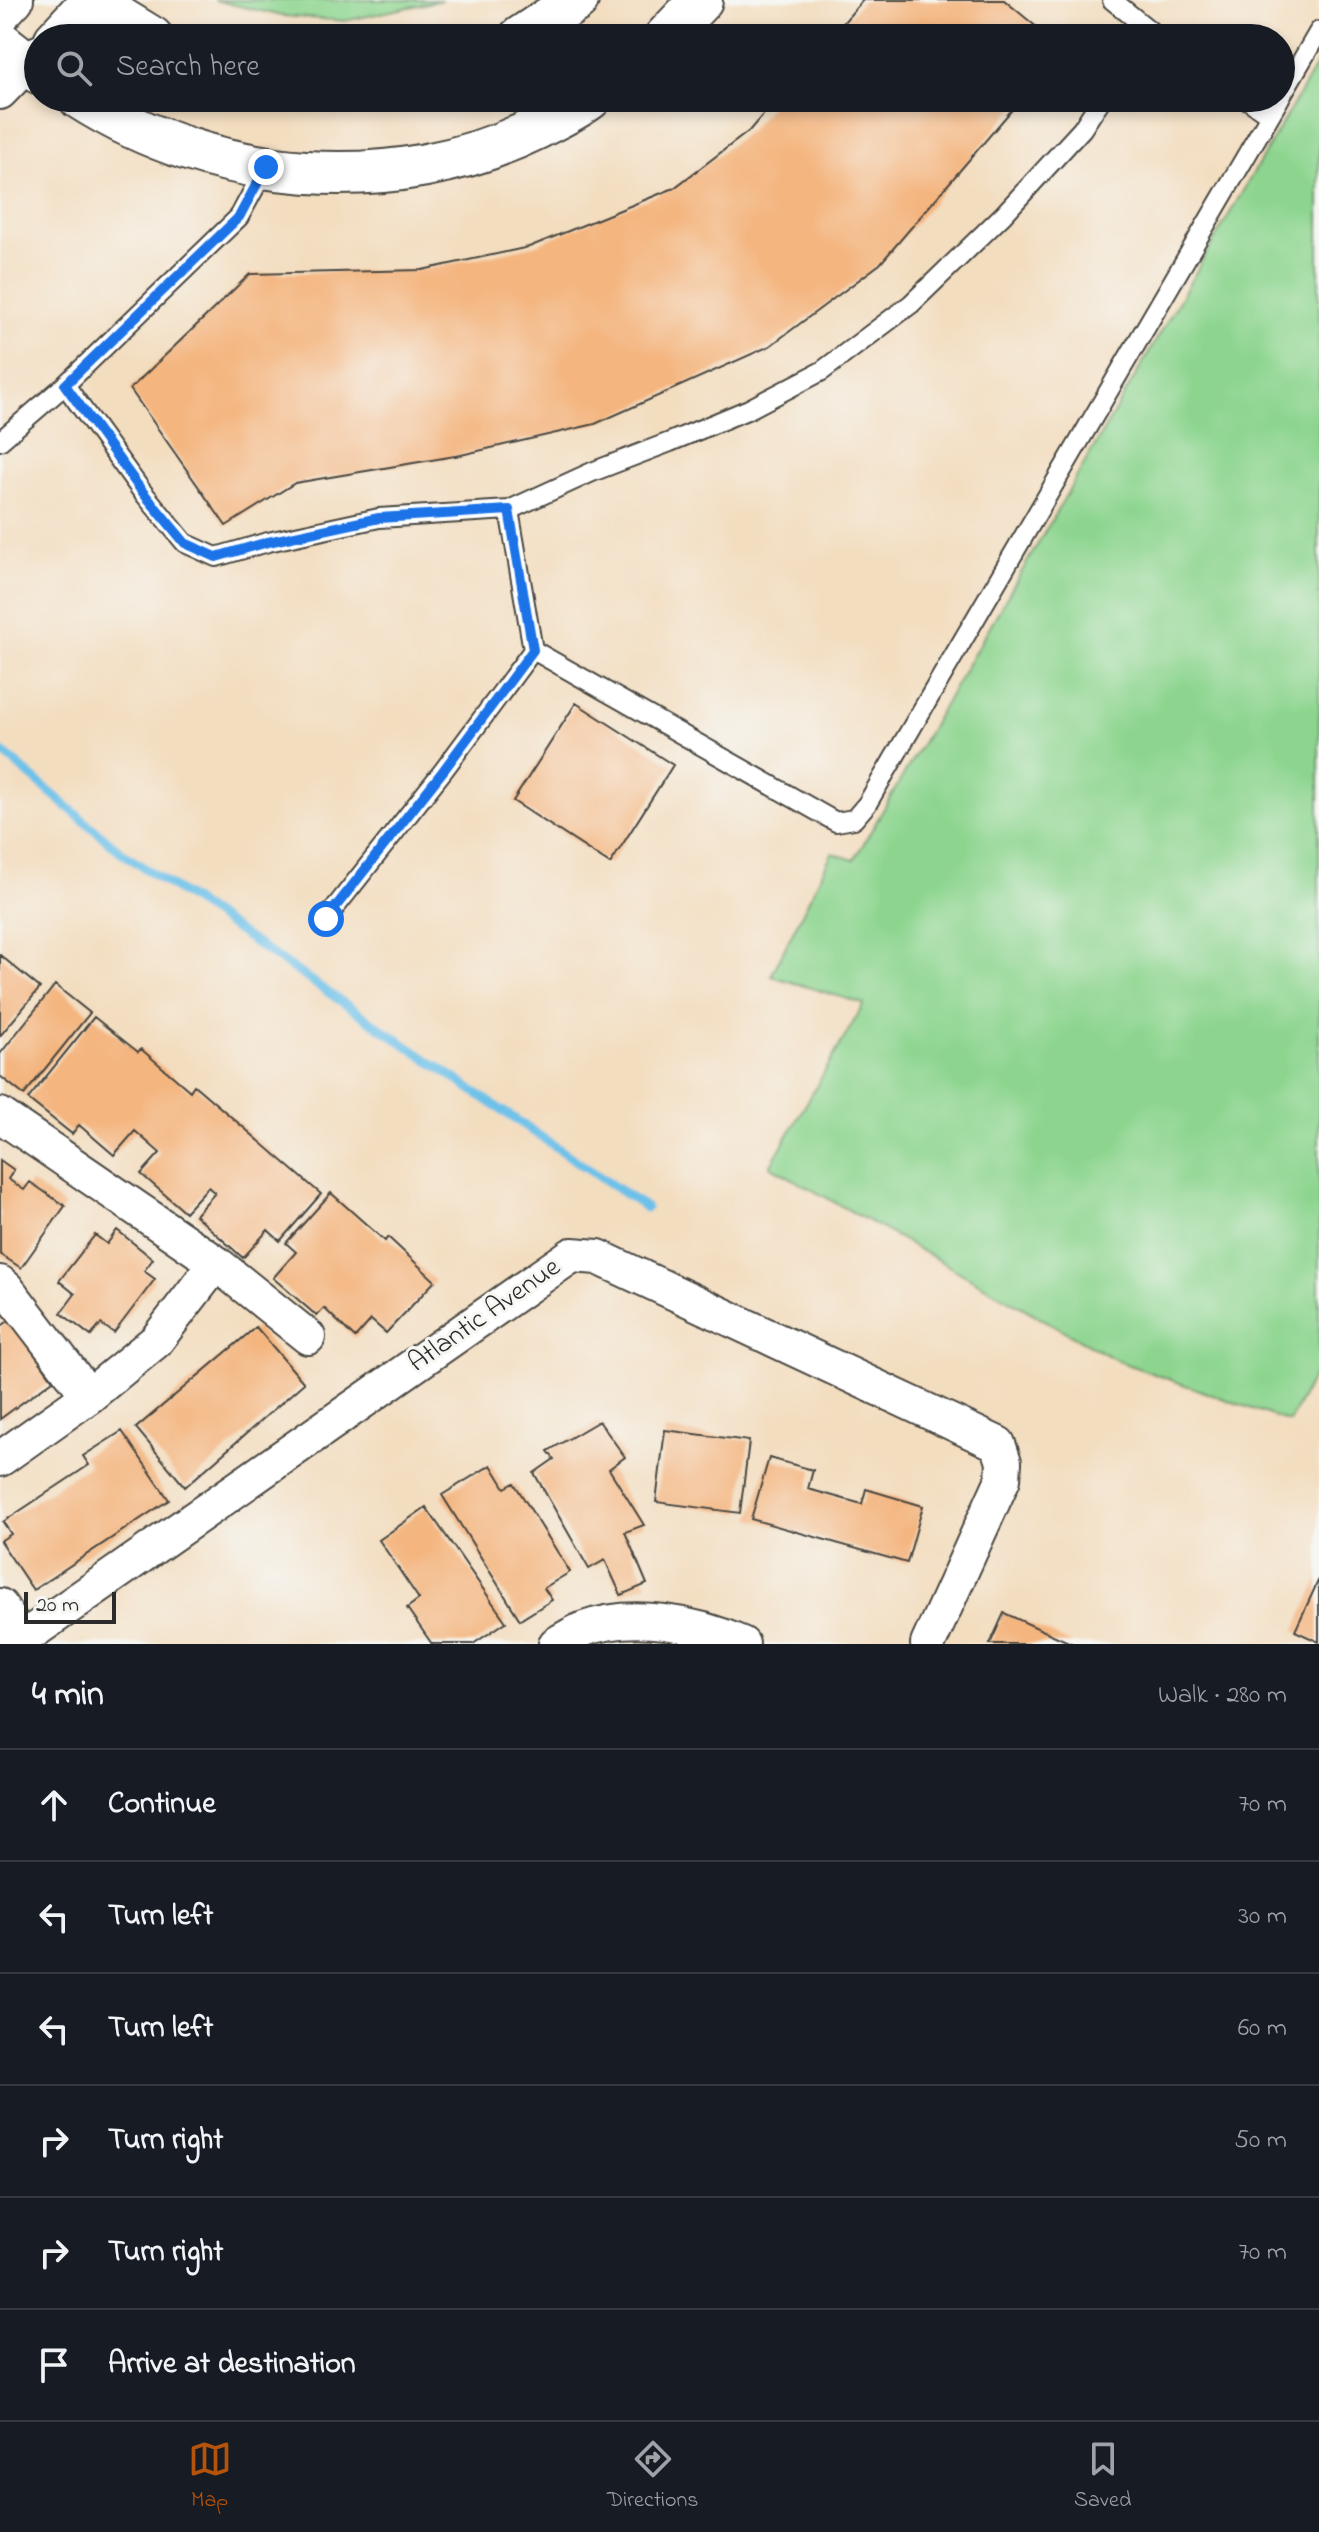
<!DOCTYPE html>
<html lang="en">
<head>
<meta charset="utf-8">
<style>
	:root { --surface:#171b24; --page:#242831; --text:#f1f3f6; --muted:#9ea1a6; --line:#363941; --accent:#b45309 }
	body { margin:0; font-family:"Indie Flower",sans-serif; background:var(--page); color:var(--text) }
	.scale { position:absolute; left:24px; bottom:20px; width:92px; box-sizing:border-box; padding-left:8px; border:4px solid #2b2b2b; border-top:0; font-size:22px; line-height:28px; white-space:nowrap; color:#2b2b2b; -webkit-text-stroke:6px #f6f6f2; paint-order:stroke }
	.stop { position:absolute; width:24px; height:24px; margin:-18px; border:6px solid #1a73e8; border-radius:50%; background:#fff }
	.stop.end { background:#1a73e8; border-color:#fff; box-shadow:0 2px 8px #0008 }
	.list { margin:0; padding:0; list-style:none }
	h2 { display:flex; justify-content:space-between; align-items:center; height:104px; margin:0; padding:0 32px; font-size:34px }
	h2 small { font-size:26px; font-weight:400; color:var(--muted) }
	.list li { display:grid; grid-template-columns:52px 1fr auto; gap:24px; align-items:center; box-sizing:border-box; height:112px; padding:0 32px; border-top:2px solid var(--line) }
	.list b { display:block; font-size:30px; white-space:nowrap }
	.list em { font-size:26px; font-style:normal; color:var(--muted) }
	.icon { flex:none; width:44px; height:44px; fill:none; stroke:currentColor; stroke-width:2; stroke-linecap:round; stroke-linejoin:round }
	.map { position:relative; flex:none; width:1319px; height:1644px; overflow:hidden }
	.search { position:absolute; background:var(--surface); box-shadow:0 4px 12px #0003; left:24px; right:24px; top:24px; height:88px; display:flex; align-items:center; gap:20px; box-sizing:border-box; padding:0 28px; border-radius:44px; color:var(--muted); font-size:30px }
	.sheet { height:776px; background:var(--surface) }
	nav { display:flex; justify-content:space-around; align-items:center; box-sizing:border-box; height:112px; border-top:2px solid var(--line); background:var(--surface); font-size:22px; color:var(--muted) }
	nav a { display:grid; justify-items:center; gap:4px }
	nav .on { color:var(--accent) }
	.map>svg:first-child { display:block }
	.green { fill:#8dd58f; stroke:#5c805d; stroke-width:2 }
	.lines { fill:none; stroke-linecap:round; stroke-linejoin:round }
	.stream { stroke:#6dc1e9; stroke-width:9 }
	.building { fill:#f4b57f }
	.service-casing { stroke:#494641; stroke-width:22 }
	.minor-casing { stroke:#494641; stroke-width:38 }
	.tertiary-casing { stroke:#494641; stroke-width:46 }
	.service { stroke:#fff; stroke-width:18 }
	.minor { stroke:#fff; stroke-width:34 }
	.tertiary { stroke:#fff; stroke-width:42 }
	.route { stroke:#1a73e8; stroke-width:10 }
	.labels { text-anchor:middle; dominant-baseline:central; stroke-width:6; stroke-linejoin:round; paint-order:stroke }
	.street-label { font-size:28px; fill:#2b2b2b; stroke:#f6f6f2 }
</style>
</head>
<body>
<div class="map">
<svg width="1319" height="1644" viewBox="0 0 1319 1644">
	<rect width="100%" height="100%" fill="#f6f6f2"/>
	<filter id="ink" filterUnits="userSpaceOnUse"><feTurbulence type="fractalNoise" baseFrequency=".0125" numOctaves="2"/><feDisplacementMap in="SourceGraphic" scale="16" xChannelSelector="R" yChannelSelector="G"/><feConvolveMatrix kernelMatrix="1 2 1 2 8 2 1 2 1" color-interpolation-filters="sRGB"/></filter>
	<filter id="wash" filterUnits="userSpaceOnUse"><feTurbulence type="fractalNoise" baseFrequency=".006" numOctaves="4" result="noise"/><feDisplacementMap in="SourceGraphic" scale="32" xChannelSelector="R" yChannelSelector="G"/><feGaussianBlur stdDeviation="1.8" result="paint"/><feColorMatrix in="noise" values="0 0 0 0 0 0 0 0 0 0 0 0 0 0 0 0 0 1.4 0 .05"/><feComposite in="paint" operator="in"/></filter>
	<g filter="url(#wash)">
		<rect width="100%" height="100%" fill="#f3ddbf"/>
		<path class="green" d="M214,0H442L345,21L282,16Z
			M1319,60V1365L1289,1422L1118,1361L770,1166L864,1004L771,976L832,853L854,860Z"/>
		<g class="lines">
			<path class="stream" d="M0,750L121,852L646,1208"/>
		</g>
		<g id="blocks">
			<path class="building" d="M863,0H1004L1050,38H830Z
				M777,98H1022L880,264L770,346L595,424L461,455L295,483L226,526L130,389L250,274L422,270L529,247L674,188L749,131Z
				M576,703L673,765L610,864L513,801Z
				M0,955L40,988L0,1036Z
				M55,985L90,1013L24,1095L0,1076V1054Z
				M94,1017L138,1052L141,1049L190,1091L194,1085L321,1194L280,1241L268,1230L243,1258L195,1215L215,1193L208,1187L185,1212L141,1174L160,1153L135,1131L114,1155L79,1125L72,1134L28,1099Z
				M0,1160L14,1170L8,1179L24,1190L30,1182L65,1206L21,1268L0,1254Z
				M331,1193L385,1241L388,1237L435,1281L386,1333L371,1320L355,1338L324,1308L317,1316L273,1278L296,1252L286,1243Z
				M117,1230L153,1259L144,1271L155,1279L114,1333L101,1324L91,1336L61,1313L75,1294L59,1281L95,1235L107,1244Z
				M10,1320L53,1380L0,1419V1327Z
				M256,1327L304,1383L185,1487L136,1428Z
				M599,1421L625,1457L609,1469L644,1525L625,1532L647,1584L621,1595L605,1560L589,1569L534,1473L554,1459L548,1451Z
				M665,1430L749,1441L740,1513L656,1502Z
				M122,1431L169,1500L33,1590L0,1541L11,1534L3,1522L89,1465L83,1456Z
				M769,1458L813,1470L808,1489L862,1504L866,1489L923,1506L907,1563L751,1519Z
				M491,1465L505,1488L514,1483L570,1572L544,1588L552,1600L520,1620L442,1495Z
				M426,1507L506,1622L473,1644H432L407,1608L419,1599L379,1540Z
				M1319,1579V1642L1295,1631Z
				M1004,1613L1073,1644H990Z"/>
		</g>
	</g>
	<g filter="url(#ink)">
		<use href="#blocks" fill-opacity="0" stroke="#494641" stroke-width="2"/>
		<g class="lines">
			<defs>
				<path id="service" d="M1112,0L1159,38
					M1281,96L1319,31
					M1245,98L1270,115
					M65,385L141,490L185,543L216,557L268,542L379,518L509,510L592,472L670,442L749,409L822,371L911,304L1003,215L1082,129L1102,98
					M0,441L65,385L239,217L266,167
					M533,650L836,822L854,819L867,804L1280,98
					M326,919L443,771L533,650L509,510"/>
				<path id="minor" d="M0,17L16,0
					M52,38L87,0
					M0,92L38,53
					M0,1115L216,1263L308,1337
					M0,1283L7,1289L89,1396
					M0,1459L89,1396L156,1341L216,1263
					M0,1606L22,1639
					M15,1644L572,1255L598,1257L998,1444L1004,1462L1003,1479L928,1644
					M556,1644C565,1639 574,1633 584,1629C633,1611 695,1623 742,1644"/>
				<path id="tertiary" d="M90,0L152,38
					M520,38L577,0
					M665,38L701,0
					M0,42L38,72
					M80,98C214,184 394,199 537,128C556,118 574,110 590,98"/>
			</defs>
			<use href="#service" class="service-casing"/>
			<use href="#minor" class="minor-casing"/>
			<use href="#tertiary" class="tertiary-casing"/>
			<use href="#service" class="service"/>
			<use href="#minor" class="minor"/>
			<use href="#tertiary" class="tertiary"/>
		</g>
	</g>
	<g class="lines" filter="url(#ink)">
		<path class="route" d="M266,167L239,217L65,385L141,490L185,543L216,557L268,542L379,518L509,510L533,650L443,771L326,919"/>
	</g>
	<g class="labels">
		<g class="street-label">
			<text transform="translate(485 1316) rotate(-35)">Atlantic Avenue</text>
		</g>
	</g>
</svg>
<div class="scale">20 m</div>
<div class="stop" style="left:326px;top:919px"></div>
<div class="stop end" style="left:266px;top:167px"></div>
<div class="search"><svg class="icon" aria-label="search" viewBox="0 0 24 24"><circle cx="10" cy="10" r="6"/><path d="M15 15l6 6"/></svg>Search here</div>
</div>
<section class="sheet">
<h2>4 min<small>Walk · 280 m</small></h2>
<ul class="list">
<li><svg class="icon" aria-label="ahead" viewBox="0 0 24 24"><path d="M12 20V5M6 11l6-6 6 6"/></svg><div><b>Continue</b></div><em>70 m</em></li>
<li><svg class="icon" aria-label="left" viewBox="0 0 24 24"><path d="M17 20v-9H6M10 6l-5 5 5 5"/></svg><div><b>Turn left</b></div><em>30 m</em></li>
<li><svg class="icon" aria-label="left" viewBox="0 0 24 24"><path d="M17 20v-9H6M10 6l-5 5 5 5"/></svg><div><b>Turn left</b></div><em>60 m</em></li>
<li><svg class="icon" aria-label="right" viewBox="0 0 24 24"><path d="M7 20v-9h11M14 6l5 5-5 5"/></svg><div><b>Turn right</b></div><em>50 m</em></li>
<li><svg class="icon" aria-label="right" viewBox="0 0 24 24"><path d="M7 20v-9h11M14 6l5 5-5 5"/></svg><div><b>Turn right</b></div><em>70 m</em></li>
<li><svg class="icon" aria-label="arrive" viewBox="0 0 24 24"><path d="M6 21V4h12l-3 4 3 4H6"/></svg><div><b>Arrive at destination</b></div></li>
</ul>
</section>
<nav>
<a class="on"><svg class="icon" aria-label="map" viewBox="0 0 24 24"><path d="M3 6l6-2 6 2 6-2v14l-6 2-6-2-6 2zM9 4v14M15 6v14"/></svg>Map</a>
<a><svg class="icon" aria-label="directions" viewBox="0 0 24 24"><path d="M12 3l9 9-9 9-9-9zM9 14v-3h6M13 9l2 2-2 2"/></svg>Directions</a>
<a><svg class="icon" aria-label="saved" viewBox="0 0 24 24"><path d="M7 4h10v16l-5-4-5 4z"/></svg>Saved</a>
</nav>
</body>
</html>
